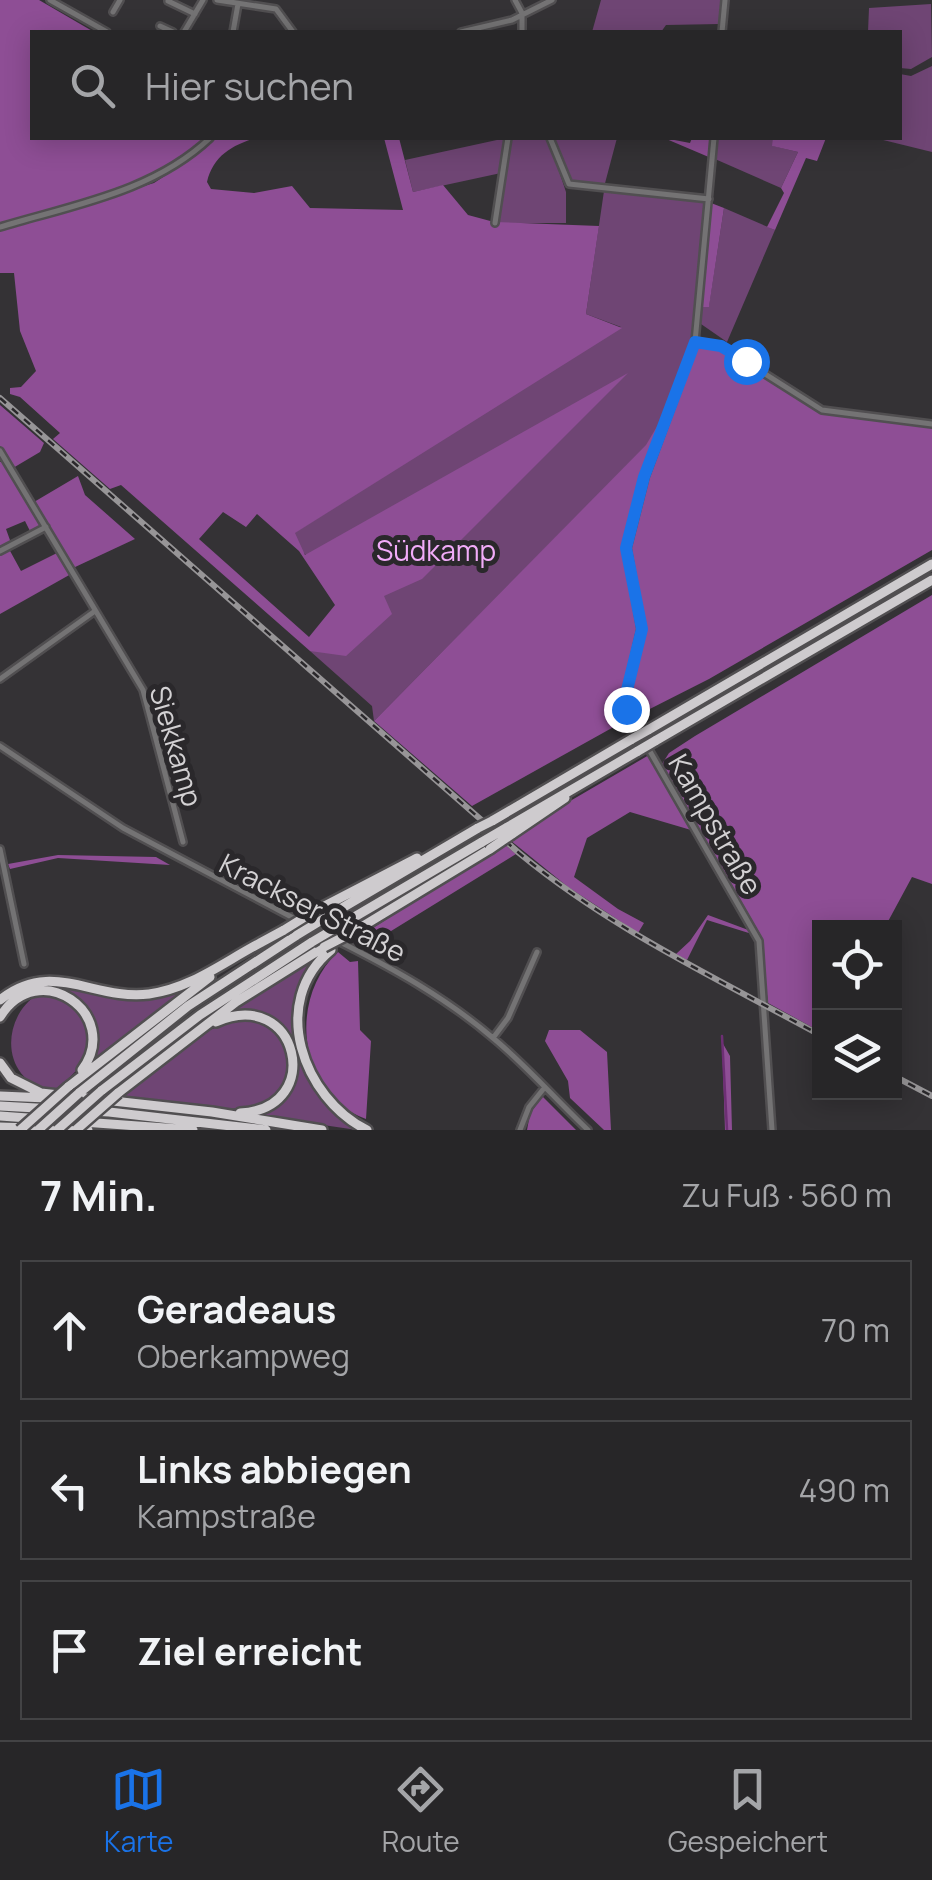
<!DOCTYPE html>
<html lang="de">
<head>
<meta charset="utf-8">
<style>
	:root { --surface:#272628; --page:#333234; --text:#f1f3f6; --muted:#a4a5a8; --line:#434345; --accent:#1a73e8 }
	body { margin:0; font-family:Manrope,sans-serif; background:var(--page); color:var(--text) }
	.controls { position:absolute; right:30px; bottom:30px; display:grid; overflow:hidden; border-radius:0px; box-shadow:0 5px 25px #0003 }
	.controls button { width:90px; height:90px; display:grid; place-items:center; padding:0; border:0; border-bottom:2px solid var(--line); background:var(--surface); color:var(--text); font:50px sans-serif }
	.stop { position:absolute; width:30px; height:30px; margin:-22px; border:8px solid #1a73e8; border-radius:50%; background:#fff }
	.stop.end { background:#1a73e8; border-color:#fff; box-shadow:0 2px 10px #0008 }
	.list { margin:0; padding:0; list-style:none }
	h2 { display:flex; justify-content:space-between; align-items:center; height:130px; margin:0; padding:0 40px; font-size:42px }
	h2 small { font-size:32px; font-weight:400; color:var(--muted) }
	.list li { display:grid; grid-template-columns:65px 1fr auto; gap:30px; align-items:center; box-sizing:border-box; height:140px; margin:0 20px 20px; padding:0 20px; border:2px solid var(--line); border-radius:0px }
	.list b { display:block; font-size:38px; white-space:nowrap }
	.list p { margin:0; font-size:32px; white-space:nowrap; color:var(--muted) }
	.list em { font-size:32px; font-style:normal; color:var(--muted) }
	.icon { flex:none; width:55px; height:55px; fill:none; stroke:currentColor; stroke-width:2; stroke-linecap:round; stroke-linejoin:round }
	.map { position:relative; flex:none; width:932px; height:1130px; overflow:hidden }
	.search { position:absolute; background:var(--surface); box-shadow:0 5px 25px #0003; left:30px; right:30px; top:30px; height:110px; display:flex; align-items:center; gap:25px; box-sizing:border-box; padding:0 35px; border-radius:0px; color:var(--muted); font-size:38px }
	.sheet { height:610px; background:var(--surface) }
	nav { display:flex; justify-content:space-around; align-items:center; box-sizing:border-box; height:140px; border-top:2px solid var(--line); background:var(--surface); font-size:28px; color:var(--muted) }
	nav a { display:grid; justify-items:center; gap:5px }
	nav .on { color:var(--accent) }
	.map>svg:first-child { display:block }
	.green { fill:#6f4574 }
	.forest { fill:#8e4e95; fill-rule:evenodd }
	.lines { fill:none; stroke-linecap:round; stroke-linejoin:round }
	.stream { stroke:#6d2f74; stroke-width:2.5 }
	.minor-casing { stroke:#514f51; stroke-width:10 }
	.highway-casing { stroke:#514f51; stroke-width:14 }
	.minor { stroke:#747374; stroke-width:5 }
	.highway { stroke:#cecbce; stroke-width:9 }
	.rail-casing { stroke:#979597; stroke-width:6 }
	.rail { stroke:#2a282b; stroke-width:2.5; stroke-dasharray:8; stroke-linecap:butt }
	.highway-bridge-casing { stroke:#514f51; stroke-width:14; stroke-linecap:butt }
	.highway-bridge { stroke:#cecbce; stroke-width:9 }
	.route { stroke:#1a73e8; stroke-width:12 }
	.labels { text-anchor:middle; dominant-baseline:central; stroke-width:10; stroke-linejoin:round; paint-order:stroke }
	.park-label { font-size:28px; fill:#f2acf9; stroke:#2a282b }
	.street-label { font-size:28px; fill:#d3d1d3; stroke:#2a282b }
</style>
</head>
<body>
<div class="map">
<svg width="932" height="1130" viewBox="0 0 932 1130">
	<rect width="100%" height="100%" fill="#343235"/>
	<path class="green" d="M601,0H722L720,24L666,25L661,32H592Z
		M931,4L932,57L911,69L900,68V32H868L869,8Z
		M932,66V152L875,138H900V74L911,76Z
		M506,138L501,173L413,192L405,160Z
		M509,138H548L566,192V223H497Z
		M552,138H617L604,187L570,185Z
		M717,138H773V146L798,152L781,188L715,159Z
		M604,191L707,199L692,347L669,406L647,445L374,721L372,706L310,651L356,599L289,540L295,537L294,533L621,327L586,314Z
		M724,208L775,230L727,342L701,324V307L709,306Z
		M321,953C269,1015 299,1088 357,1130L255,1115C324,1095 306,1003 230,1013Z
		M57,985L161,996L187,988L92,1060C105,1014 81,997 39,986Z
		M38,994C75,995 103,1027 81,1064C74,1075 63,1083 53,1091C0,1082 0,1018 38,994Z
		M240,1018C247,1019 257,1019 264,1022C298,1036 297,1089 264,1104C240,1116 151,1102 123,1096L200,1034Z"/>
	<path class="forest" d="M0,0H39L94,32H32V138H204C150,190 70,203 0,225Z
		M214,138H256C232,145 213,156 207,182L211,189L254,193L292,186L310,208L403,210L384,138H399L413,192L443,185L468,215L494,222L599,226L586,314L622,328L295,533L305,555L628,373L422,579L384,596L392,614L346,656L310,651L121,485L110,489L53,439L60,433L20,397L10,394V388L21,387L36,371L20,331L14,273H0V230L154,183L189,160ZM223,512L246,527L257,514L299,551L335,605L309,637L199,539Z
		M664,138L690,143L692,138H712L711,158Z
		M773,138H826L817,161L806,158L775,230L767,227L784,193L781,188L798,152L772,146Z
		M711,203L724,208L709,307H701Z
		M697,347H719L821,413L932,427V550L709,679L634,717L628,701L644,630L629,548L646,480Z
		M0,405L44,443L40,452L13,468L0,446Z
		M665,413L642,477L624,548L639,629L622,699L628,719L472,806L374,721L646,445Z
		M4,461L44,527L31,533L25,521L6,529L11,543L0,549V462Z
		M78,476L85,495L135,539L73,568L34,502Z
		M9,549L21,571L59,552L71,574L0,614V553Z
		M932,595V884L912,877L885,927L820,928L819,1031L768,1003L760,934L662,764L669,753L695,736Z
		M649,755L691,830L630,812L587,838L574,877L618,909L644,923L638,933L568,887L510,840L541,818Z
		M504,844L516,854L370,944L351,942Z
		M58,855L156,857L170,865L58,858L10,869L8,864Z
		M708,915L751,931L752,934L707,920L687,960L676,954L690,941Z
		M338,952L350,962L358,961L360,1030L371,1041L366,1119C297,1094 288,998 338,952Z
		M549,1030H580L607,1052L611,1130H604L570,1098L568,1081L545,1041Z
		M722,1042L730,1056L732,1130H725Z
		M542,1096L576,1130H527L530,1114Z"/>
	<g class="lines">
		<path class="stream" d="M722,1036L727,1130"/>
		<defs>
			<path id="minor" d="M50,0L107,32
				M217,0L276,9L293,32
				M515,0L522,13V32
				M168,1L195,14
				M113,12L120,0
				M160,26L173,32
				M184,32L203,0
				M233,32L238,4
				M461,32L512,20L552,0
				M722,32L725,0
				M550,138L569,184L709,199
				M714,138L695,342L645,477L627,548L641,629L625,699L636,727L759,941L772,1130
				M495,223L508,138
				M0,227C73,205 153,192 210,138
				M695,342L721,346L822,410L932,424
				M0,451L143,690L183,842
				M0,551L46,527
				M0,679L95,611
				M0,746L123,828L299,921
				M0,849L24,964
				M336,940C392,968 445,997 493,1038C527,1066 556,1100 588,1130
				M493,1038L508,1018L537,952
				M520,1130L529,1107L545,1087"/>
			<path id="highway" d="M648,730L932,564
				M655,741L932,580
				M492,821L632,739
				M506,828L638,751
				M512,834L565,798
				M313,912L417,858
				M325,918L478,828
				M339,926L482,842
				M353,932L490,849
				M260,943L284,930
				M331,950C268,1002 303,1098 367,1130
				M0,1000C51,958 94,1001 149,994C192,988 225,961 262,942
				M0,1017C38,955 123,1014 82,1070
				M216,1022C298,985 327,1109 240,1113
				M0,1063L11,1078L41,1093L212,1112L322,1130
				M68,1087L210,977
				M101,1091L200,1015L312,942
				M79,1093L188,1006L297,935
				M118,1093L236,1002L324,947
				M0,1096L47,1098
				M0,1106L109,1112L266,1130
				M0,1116L193,1130
				M0,1127L88,1130"/>
		</defs>
		<use href="#minor" class="minor-casing"/>
		<use href="#highway" class="highway-casing"/>
		<use href="#minor" class="minor"/>
		<use href="#highway" class="highway"/>
		<defs>
			<path id="rail" d="M0,398L519,853C611,929 716,978 820,1035
				M894,1076L932,1096"/>
		</defs>
		<use href="#rail" class="rail-casing"/>
		<use href="#rail" class="rail"/>
		<defs>
			<path id="highway-bridge" d="M632,739L648,730
				M638,751L655,741
				M478,828L492,821
				M482,842L506,828
				M490,849L512,834
				M284,930L313,912
				M297,935L325,918
				M312,942L339,926
				M324,947L353,932
				M20,1130L68,1087
				M38,1130L79,1093
				M57,1130L101,1091
				M76,1130L118,1093"/>
		</defs>
		<use href="#highway-bridge" class="highway-bridge-casing"/>
		<use href="#highway-bridge" class="highway-bridge"/>
	</g>
	<g class="lines">
		<path class="route" d="M626,709L625,698L642,629L626,548L644,477L695,342L721,346L746,361"/>
	</g>
	<g class="labels">
		<g class="park-label">
			<text x="436" y="550">Südkamp</text>
		</g>
		<g class="street-label">
			<text transform="translate(177 746) rotate(74)">Siekkamp</text>
			<text transform="translate(716 824) rotate(60)">Kampstraße</text>
			<text transform="translate(313 907) rotate(27)">Krackser Straße</text>
		</g>
	</g>
</svg>
<div class="controls">
<button><svg class="icon" aria-label="locate" viewBox="0 0 24 24"><circle cx="12" cy="12" r="6"/><path d="M12 2v4M12 18v4M2 12h4M18 12h4"/></svg></button>
<button><svg class="icon" aria-label="layers" viewBox="0 0 24 24"><path d="M12 4l9 5-9 5-9-5zM3 14l9 5 9-5"/></svg></button>
</div>
<div class="stop" style="left:746px;top:361px"></div>
<div class="stop end" style="left:626px;top:709px"></div>
<div class="search"><svg class="icon" aria-label="search" viewBox="0 0 24 24"><circle cx="10" cy="10" r="6"/><path d="M15 15l6 6"/></svg>Hier suchen</div>
</div>
<section class="sheet">
<h2>7 Min.<small>Zu Fuß · 560 m</small></h2>
<ul class="list">
<li><svg class="icon" aria-label="ahead" viewBox="0 0 24 24"><path d="M12 20V5M6 11l6-6 6 6"/></svg><div><b>Geradeaus</b><p>Oberkampweg</p></div><em>70 m</em></li>
<li><svg class="icon" aria-label="left" viewBox="0 0 24 24"><path d="M17 20v-9H6M10 6l-5 5 5 5"/></svg><div><b>Links abbiegen</b><p>Kampstraße</p></div><em>490 m</em></li>
<li><svg class="icon" aria-label="arrive" viewBox="0 0 24 24"><path d="M6 21V4h12l-3 4 3 4H6"/></svg><div><b>Ziel erreicht</b></div></li>
</ul>
</section>
<nav>
<a class="on"><svg class="icon" aria-label="map" viewBox="0 0 24 24"><path d="M3 6l6-2 6 2 6-2v14l-6 2-6-2-6 2zM9 4v14M15 6v14"/></svg>Karte</a>
<a><svg class="icon" aria-label="directions" viewBox="0 0 24 24"><path d="M12 3l9 9-9 9-9-9zM9 14v-3h6M13 9l2 2-2 2"/></svg>Route</a>
<a><svg class="icon" aria-label="saved" viewBox="0 0 24 24"><path d="M7 4h10v16l-5-4-5 4z"/></svg>Gespeichert</a>
</nav>
</body>
</html>
